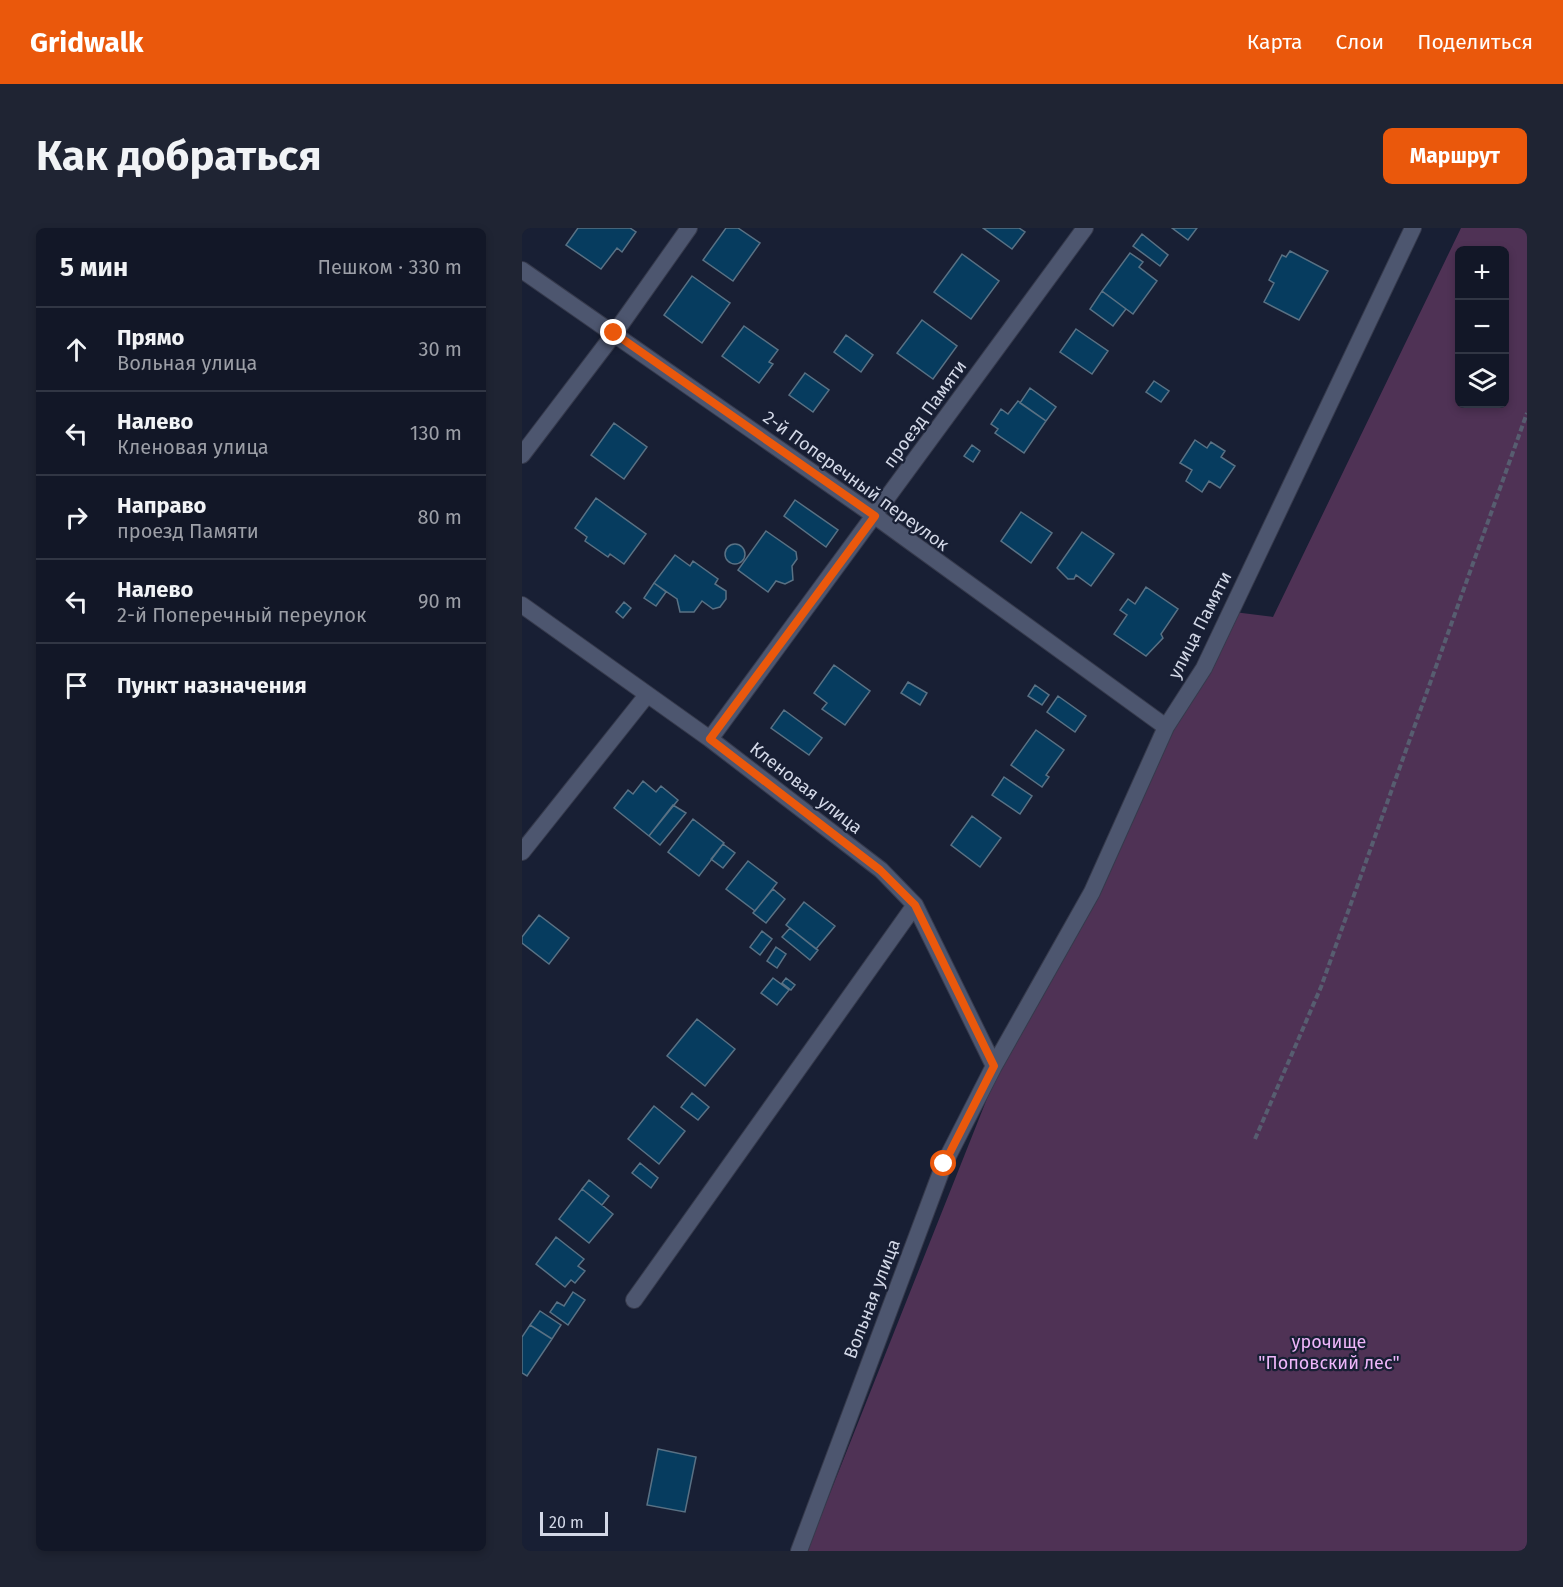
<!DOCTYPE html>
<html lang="ru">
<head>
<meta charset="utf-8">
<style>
	:root { --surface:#121727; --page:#1f2433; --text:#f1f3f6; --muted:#9c9fa7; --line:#313644; --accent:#ea580c }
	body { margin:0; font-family:"Fira Sans",sans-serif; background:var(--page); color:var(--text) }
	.controls { position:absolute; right:18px; top:18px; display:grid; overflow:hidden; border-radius:9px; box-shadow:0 3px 9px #0003 }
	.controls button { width:54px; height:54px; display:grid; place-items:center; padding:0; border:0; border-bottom:2px solid var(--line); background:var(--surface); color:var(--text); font:30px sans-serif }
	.scale { position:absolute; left:18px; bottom:15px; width:68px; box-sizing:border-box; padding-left:6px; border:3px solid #d3d8e7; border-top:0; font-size:16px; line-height:21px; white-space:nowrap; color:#d3d8e7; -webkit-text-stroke:4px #181f34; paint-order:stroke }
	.stop { position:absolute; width:18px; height:18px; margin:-14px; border:4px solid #ea580c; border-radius:50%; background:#fff }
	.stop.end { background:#ea580c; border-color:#fff; box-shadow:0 2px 6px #0008 }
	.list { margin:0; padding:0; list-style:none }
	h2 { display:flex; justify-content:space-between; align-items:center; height:78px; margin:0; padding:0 24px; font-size:26px }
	h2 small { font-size:20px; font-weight:400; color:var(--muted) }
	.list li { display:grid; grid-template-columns:39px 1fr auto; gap:18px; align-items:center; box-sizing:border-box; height:84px; padding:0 24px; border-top:2px solid var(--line) }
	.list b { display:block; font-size:22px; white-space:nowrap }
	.list p { margin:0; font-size:20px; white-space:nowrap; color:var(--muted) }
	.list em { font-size:20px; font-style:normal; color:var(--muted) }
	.icon { flex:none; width:33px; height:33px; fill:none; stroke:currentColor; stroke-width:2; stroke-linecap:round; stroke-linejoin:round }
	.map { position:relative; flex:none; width:1005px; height:1323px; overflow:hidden; border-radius:9px }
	header { display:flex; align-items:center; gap:36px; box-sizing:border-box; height:84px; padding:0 30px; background:var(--accent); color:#fff }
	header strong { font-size:28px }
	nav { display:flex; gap:33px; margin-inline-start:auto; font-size:21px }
	.intro { display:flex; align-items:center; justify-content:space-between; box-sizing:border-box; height:144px; padding:0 36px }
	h1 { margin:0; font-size:42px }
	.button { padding:15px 27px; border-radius:9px; background:var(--accent); color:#fff; font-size:21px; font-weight:700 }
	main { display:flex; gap:36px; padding:0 36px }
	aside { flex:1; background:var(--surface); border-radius:9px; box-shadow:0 3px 9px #0003 }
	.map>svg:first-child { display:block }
	.green { fill:#4f3255; fill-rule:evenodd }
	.building { fill:#063c5f; stroke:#597184; stroke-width:1.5 }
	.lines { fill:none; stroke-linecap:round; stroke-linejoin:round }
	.minor-casing { stroke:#363a4c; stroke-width:18 }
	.path { stroke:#575d70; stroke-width:4; stroke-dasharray:6 3; stroke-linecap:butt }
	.minor { stroke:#4d566f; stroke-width:16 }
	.route { stroke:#ea580c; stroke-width:8 }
	.labels { text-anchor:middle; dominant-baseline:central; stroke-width:4.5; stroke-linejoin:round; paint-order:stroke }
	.street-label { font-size:18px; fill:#d3d8e7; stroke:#181f34 }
	.park-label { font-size:18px; fill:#eeb6fa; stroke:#181f34 }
</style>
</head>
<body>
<header>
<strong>Gridwalk</strong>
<nav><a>Карта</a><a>Слои</a><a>Поделиться</a></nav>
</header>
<div class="intro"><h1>Как добраться</h1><a class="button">Маршрут</a></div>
<main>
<aside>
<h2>5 мин<small>Пешком · 330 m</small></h2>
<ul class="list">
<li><svg class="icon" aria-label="ahead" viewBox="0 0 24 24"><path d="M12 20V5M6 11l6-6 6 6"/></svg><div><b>Прямо</b><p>Вольная улица</p></div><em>30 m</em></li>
<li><svg class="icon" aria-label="left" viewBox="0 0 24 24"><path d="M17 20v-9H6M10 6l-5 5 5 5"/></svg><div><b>Налево</b><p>Кленовая улица</p></div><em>130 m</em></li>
<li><svg class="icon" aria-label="right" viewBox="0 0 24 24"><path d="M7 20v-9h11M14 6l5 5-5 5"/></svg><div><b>Направо</b><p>проезд Памяти</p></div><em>80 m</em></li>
<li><svg class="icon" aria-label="left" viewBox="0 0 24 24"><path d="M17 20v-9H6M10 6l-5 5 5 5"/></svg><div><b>Налево</b><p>2-й Поперечный переулок</p></div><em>90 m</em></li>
<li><svg class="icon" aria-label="arrive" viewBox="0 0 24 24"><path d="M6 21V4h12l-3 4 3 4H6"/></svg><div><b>Пункт назначения</b></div></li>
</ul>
</aside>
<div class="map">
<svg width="1005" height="1323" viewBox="0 0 1005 1323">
	<rect width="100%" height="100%" fill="#181f34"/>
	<path class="green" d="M939,0H1005V1323H285L474,848L704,383L751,389ZM938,22H982V176H938Z"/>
	<path class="building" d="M56,0H108L114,4L100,24L95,20L79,41L44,17Z
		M204,0H216L238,15L211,53L181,32Z
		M461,0H497L503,4L490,21Z
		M650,0H675L666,12Z
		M620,6L646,27L638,38L611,18Z
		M768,23L806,43L777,92L742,74L752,55L747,52L760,27L764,29Z
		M608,25L621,34L617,39L635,53L611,86L580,63Z
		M440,26L477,53L449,91L412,64Z
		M170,48L208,75L180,115L142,87Z
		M580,63L604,81L591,98L568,81Z
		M400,92L435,118L411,151L375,125Z
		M222,98L256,122L247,134L251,136L237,155L200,128Z
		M554,101L586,123L570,146L538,124Z
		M324,107L351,127L339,144L312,124Z
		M283,145L307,162L291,184L267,167Z
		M632,153L647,163L639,174L624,164Z
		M508,160L534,179L524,193L498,175Z
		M496,173L524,193L502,225L473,205L476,201L469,196L479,181L486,186Z
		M92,195L125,219L102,251L69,227Z
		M673,212L685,220L689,214L703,223L699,229L713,238L698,260L687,253L680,264L664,253L670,242L658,235Z
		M450,217L458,223L451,234L442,228Z
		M74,270L124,306L102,336L88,326L86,329L63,313L65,309L53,300Z
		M273,272L316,302L304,319L262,288Z
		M499,284L530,305L509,335L479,313Z
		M244,303L274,324L275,331L270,338L271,352L263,356L254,353L246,364L216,342Z
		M560,304L592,326L569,358L554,347L552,351H546L535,340Z
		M203 326a10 10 0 1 1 20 0a10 10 0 1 1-20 0Z
		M153,327L168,338L171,333L196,351L193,356L204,363V371L198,379L191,381L180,373L172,384H158L155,371L132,355Z
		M132,355L144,364L134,378L122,370Z
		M624,359L656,381L639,406L641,410L624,428L592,406L605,387L598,382L606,371L613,376Z
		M102,374L109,380L101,390L94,384Z
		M312,437L348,463L323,497L300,481L305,475L292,465Z
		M386,454L405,465L398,477L379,465Z
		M513,457L527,467L520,477L506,468Z
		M536,468L564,488L553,504L525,484Z
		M262,482L300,510L287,527L249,500Z
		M514,502L542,522L524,547L527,549L520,559L489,537Z
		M482,549L510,568L498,586L470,567Z
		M121,553L134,564L139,558L156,572L127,608L92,580L106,562L111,566Z
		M151,577L164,585L138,617L127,608Z
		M450,588L479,610L458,639L429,617Z
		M171,591L202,615L177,648L146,624Z
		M201,616L213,625L201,640L189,631Z
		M226,633L255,655L233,683L204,661Z
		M251,661L263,671L244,695L231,685Z
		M282,674L313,698L294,721L264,697Z
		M17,687L47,710L27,736L0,715V709Z
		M268,700L296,722L288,732L260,709Z
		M240,703L250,711L238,727L228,719Z
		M254,719L264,726L255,740L245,733Z
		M251,750L267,762L255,777L239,765Z
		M264,750L273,757L269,762L260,755Z
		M175,791L213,821L183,858L145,828Z
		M170,865L187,879L176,892L159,879Z
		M132,878L163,903L137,936L106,911Z
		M118,935L136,950L129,960L110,945Z
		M67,952L87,968L80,977L60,961Z
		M60,961L91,986L67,1015L37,991Z
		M34,1009L62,1031L56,1038L63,1043L53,1055L49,1052L43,1059L14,1036Z
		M51,1064L63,1072L46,1097L28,1084L35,1074L42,1078Z
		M18,1083L39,1097L30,1111L8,1097Z
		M8,1097L30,1111L5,1148L0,1145V1109Z
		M136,1221L174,1229L163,1284L125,1277Z"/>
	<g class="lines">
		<defs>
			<path id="minor" d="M0,42L353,288L644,499
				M0,227L92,106L167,0
				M0,377L188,511L359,642L393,677L472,838
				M188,511L563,0
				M0,624L125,467
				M112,1072L393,677
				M277,1323L422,936L472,838L570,664L644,499L682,440L891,0"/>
		</defs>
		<use href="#minor" class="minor-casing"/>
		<path class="path" d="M733,911L799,759L1005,185"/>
		<use href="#minor" class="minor"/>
	</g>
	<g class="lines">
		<path class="route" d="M92,105L353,288L188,511L358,642L393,677L472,838L422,936"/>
	</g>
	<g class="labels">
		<g class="street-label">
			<text transform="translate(403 186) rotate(-54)">проезд Памяти</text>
			<text transform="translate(334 253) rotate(36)">2-й Поперечный переулок</text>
			<text transform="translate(678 397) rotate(-63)">улица Памяти</text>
			<text transform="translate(284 560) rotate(38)">Кленовая улица</text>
			<text transform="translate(350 1071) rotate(-69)">Вольная улица</text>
		</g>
		<g class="park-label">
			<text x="807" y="1114">урочище<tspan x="807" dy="21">"Поповский лес"</tspan></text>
		</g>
	</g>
</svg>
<div class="controls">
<button>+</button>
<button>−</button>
<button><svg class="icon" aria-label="layers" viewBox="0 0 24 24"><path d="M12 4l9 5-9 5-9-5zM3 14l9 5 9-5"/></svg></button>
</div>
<div class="scale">20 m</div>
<div class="stop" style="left:422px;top:936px"></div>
<div class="stop end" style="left:92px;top:105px"></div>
</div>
</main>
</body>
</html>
